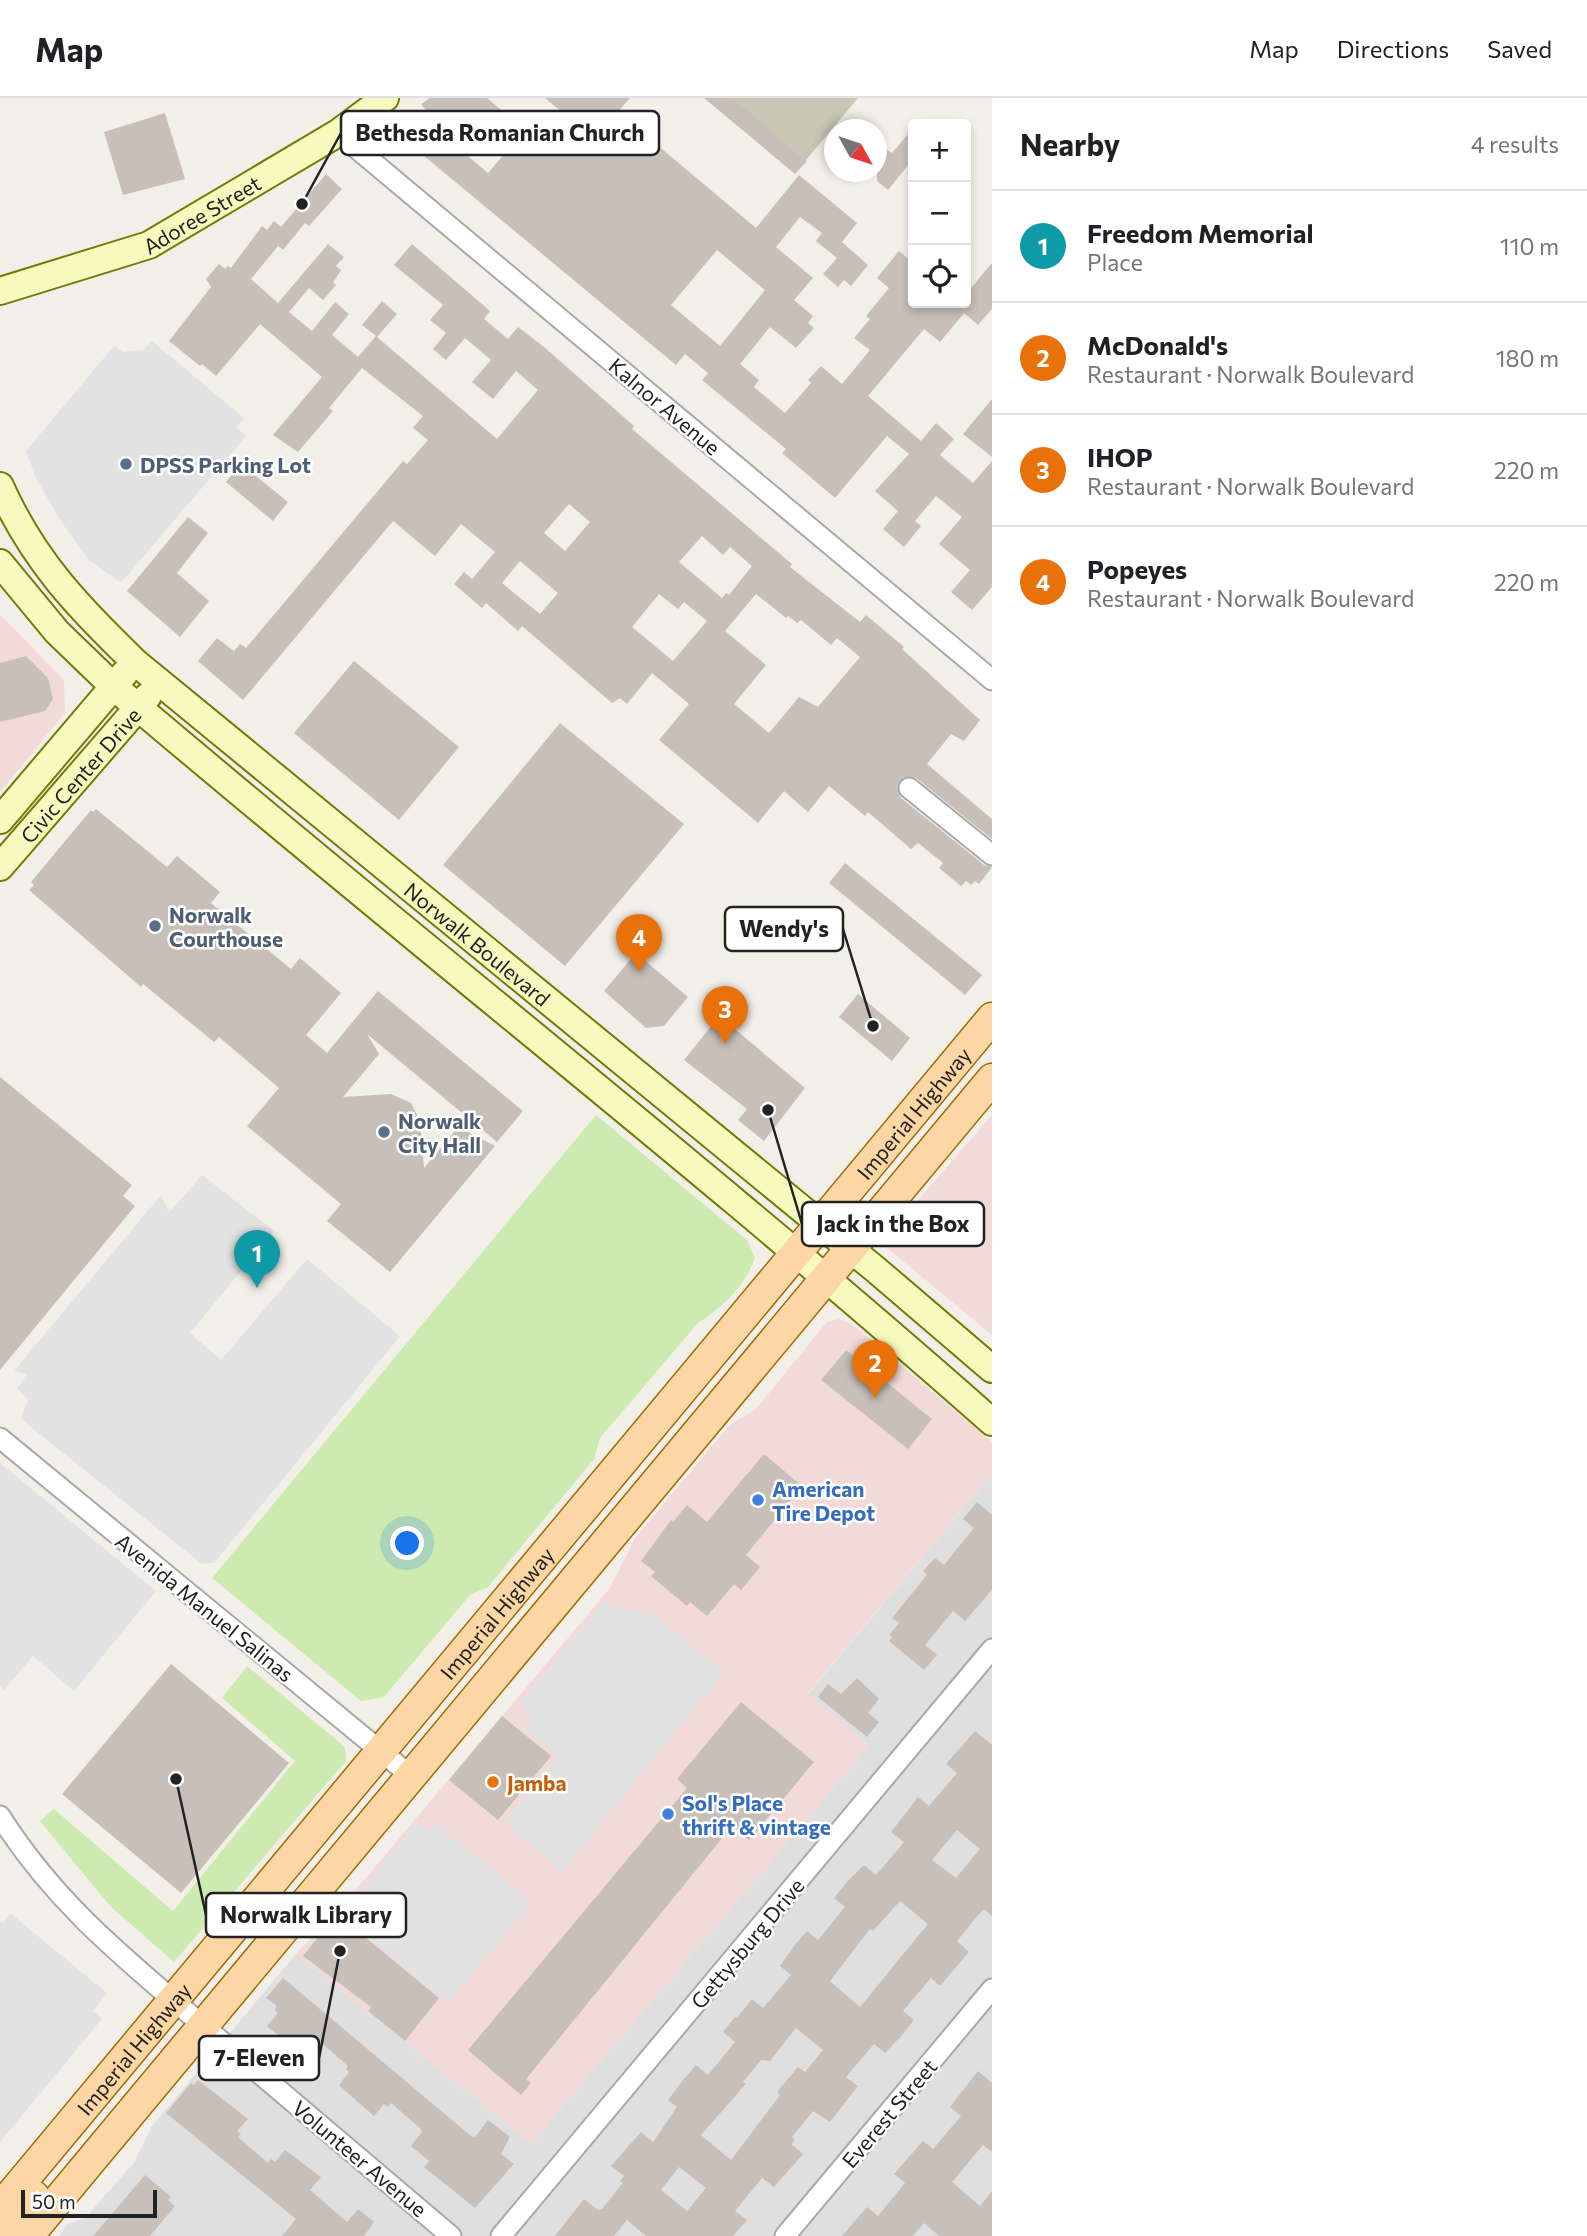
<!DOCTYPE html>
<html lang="en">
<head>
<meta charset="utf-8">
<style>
	:root { --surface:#fff; --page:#f6f6f6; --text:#202124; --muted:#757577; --line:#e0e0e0; --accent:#0b8043 }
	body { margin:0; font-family:Commissioner,sans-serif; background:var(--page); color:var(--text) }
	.controls { position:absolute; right:21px; top:21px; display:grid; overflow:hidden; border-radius:7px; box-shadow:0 4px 10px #0003 }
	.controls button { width:63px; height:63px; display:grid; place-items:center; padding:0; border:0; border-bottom:2px solid var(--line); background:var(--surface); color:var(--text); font:35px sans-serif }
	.compass { position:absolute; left:824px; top:21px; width:63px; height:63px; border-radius:50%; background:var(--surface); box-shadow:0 4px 10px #0003; rotate:130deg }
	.scale { position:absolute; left:21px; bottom:18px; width:136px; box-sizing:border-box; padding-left:7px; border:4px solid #222; border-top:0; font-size:19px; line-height:24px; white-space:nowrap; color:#222; -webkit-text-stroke:5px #fff; paint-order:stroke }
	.you { position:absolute; left:408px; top:1446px; width:24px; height:24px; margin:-18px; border:5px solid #fff; border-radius:50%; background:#1a73e8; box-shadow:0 0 0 10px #1a73e833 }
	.badge { display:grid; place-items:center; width:46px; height:46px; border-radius:50%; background:var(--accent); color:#fff; font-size:23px; font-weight:700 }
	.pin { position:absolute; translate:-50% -58px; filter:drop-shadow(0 2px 4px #0008) }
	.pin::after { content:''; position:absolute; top:37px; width:24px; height:21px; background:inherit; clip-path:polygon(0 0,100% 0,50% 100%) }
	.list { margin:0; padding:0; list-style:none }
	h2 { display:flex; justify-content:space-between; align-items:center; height:91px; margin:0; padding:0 28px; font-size:30px }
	h2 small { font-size:23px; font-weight:400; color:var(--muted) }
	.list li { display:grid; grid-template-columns:46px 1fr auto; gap:21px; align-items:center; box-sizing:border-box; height:112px; padding:0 28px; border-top:2px solid var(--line) }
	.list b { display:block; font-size:26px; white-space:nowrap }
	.list p { margin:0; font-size:23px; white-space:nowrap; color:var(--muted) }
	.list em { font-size:23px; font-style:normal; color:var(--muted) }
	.icon { flex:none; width:38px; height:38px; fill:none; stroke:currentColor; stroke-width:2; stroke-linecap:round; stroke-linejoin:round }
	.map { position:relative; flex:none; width:992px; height:2138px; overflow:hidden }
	header { display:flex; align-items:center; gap:42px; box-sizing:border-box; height:98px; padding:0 35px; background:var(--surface); border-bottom:2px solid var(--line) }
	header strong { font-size:33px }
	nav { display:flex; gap:38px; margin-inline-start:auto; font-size:24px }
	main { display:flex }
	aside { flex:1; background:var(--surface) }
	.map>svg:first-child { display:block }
	.residential { fill:#e0dfdf }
	.commercial { fill:#f2dad9 }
	.construction { fill:#c7c7b4 }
	.grass { fill:#cdebb0 }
	.parking { fill:#e2e2e2 }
	.building { fill:#c7bfb8; fill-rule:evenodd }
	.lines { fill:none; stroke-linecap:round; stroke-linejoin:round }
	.street-casing { stroke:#a9a9a9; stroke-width:23 }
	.secondary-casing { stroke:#707d05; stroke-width:30 }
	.primary-casing { stroke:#a06b00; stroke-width:33 }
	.street { stroke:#fff; stroke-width:19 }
	.secondary { stroke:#f7fabf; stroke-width:26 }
	.primary { stroke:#fcd6a4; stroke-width:30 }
	.service-dot { fill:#5c6f8a; stroke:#fff; stroke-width:2.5 }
	.shop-dot { fill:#3f7fe0; stroke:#fff; stroke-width:2.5 }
	.food-dot { fill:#e8710a; stroke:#fff; stroke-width:2.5 }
	.labels { text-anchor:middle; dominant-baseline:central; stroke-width:5; stroke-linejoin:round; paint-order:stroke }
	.street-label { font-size:21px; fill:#222; stroke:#fff }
	.service-label { font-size:21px; font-weight:bold; fill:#4e5e75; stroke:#fff; text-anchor:start }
	.shop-label { font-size:21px; font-weight:bold; fill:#366cbe; stroke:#fff; text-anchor:start }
	.food-label { font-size:21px; font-weight:bold; fill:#c56008; stroke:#fff; text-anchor:start }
	.leader { fill:none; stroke:#222; stroke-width:2.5 }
	.callout-dot { fill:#222; stroke:#fff; stroke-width:2.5 }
	.callout { fill:#fff; stroke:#222; stroke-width:2.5 }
	.callout-label { font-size:23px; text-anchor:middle; font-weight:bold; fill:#222 }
</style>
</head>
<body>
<header>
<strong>Map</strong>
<nav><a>Map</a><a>Directions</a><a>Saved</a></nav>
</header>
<main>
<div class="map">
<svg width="992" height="2138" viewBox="0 0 992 2138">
	<rect width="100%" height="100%" fill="#f2efe9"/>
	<path class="residential" d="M992,1376V2138H59L67,2127L86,2119L133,2066L152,2028L296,1856L531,2045L869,1648L807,1597Z"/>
	<path class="commercial" d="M0,517L64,582L65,615L0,694Z
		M992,1017V1237L881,1145Z
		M839,1221L852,1226L992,1344V1376L807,1596L869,1648L531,2045L296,1856L337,1814L610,1490L635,1440L730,1327L755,1312L827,1224Z"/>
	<path class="construction" d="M729,0H858L806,62Z"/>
	<path class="grass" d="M596,1017L747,1142L755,1160C745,1188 723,1209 698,1225L600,1340L594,1361L488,1489L470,1497L384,1599L361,1603L212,1480Z
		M247,1568L345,1649L346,1663L174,1864L110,1808L40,1723L54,1711L173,1813L295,1663L222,1600Z"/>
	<path class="parking" d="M152,243L244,320L236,329L246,338L121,485L89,462L62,425L36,380L26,353L114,248L123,254L143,252Z
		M202,1077L274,1133L190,1235L221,1262L307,1161L400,1238L214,1465L202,1466L21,1321L28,1301L17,1291L27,1276L14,1273L161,1097L169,1115Z
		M0,1365L156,1493L74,1593L33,1558L4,1592L0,1588Z
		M605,1502L616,1510L654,1517L724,1574L562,1773L503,1724L558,1659L525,1631L533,1619L519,1606Z
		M417,1724L428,1733L436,1726L526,1799L527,1811L448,1905L351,1825L362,1812L353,1804Z
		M10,1815L107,1895L93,1913L102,1921L0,2044V1823L3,1825Z"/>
	<path class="building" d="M430,0H487L551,54L575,25L545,0H630L618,14L756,130L799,77L857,125L842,144L868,167L851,188L844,182L838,189L823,176L837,160L816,143L822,135L800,119L776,149L813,180L794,202L813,218L808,225L814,230L796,250L770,229L740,266L759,282L754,289L785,315L811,285L808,282L821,268L842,286L870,252L854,240L870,221L866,218L889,190L877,180L899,153L913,165V205H966V196L992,165V211L978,227L964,215L940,244L924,231L868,298L921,343L936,325L954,341L940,357L973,385L992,363V489L972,512L951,494L970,472L939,446L962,419L936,398L915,423L921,428L904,449L883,431L898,413L875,393L909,356L887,338L835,400L782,355L786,351L702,282L708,275L685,256L676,267L400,38L410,25L427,14L421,6ZM461,16L506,54L488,75L437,32ZM717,152L765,192L720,248L671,207Z
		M704,0H732L807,63L795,76Z
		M165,15L185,81L123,97L104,34Z
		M913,30V61L888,92L877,83V63L886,51L892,55Z
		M326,76L342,91L309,128L305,125L283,152L278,148L251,181L278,205L328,146L344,159L336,168L341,172L333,185L336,187L323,202L309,190L289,214L312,233L335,204L349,216L332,237L358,259L376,238L362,227L382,203L397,216L377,239L497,341L538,292L516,273L493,301L472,284L491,262L465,240L446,262L433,251L446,235L430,222L443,207L394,167L412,146L490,213L484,221L508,241L518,229L544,249L634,328L632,331L792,466L790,469L860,524L866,517L904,549L902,551L980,622L964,643L951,636L927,666L992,721V741L916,680L904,679L897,689L901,700L984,767L992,769L979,786L975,783L971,787L966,783L961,788L939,770L943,765L918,745L911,751L868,714L865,718L829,688L808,714L784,693L758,725L659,642L689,606L652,575L627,606L620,600L612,605L522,528L518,533L486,505L482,510L454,486L464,474L472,481L495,454L461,426L435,458L393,423L243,602L198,563L217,540L234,553L240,546L246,550L403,363L407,366L428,342L413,330L423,318L362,270L329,310L333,313L298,354L273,337L322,279L260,226L216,278L202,266L200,268L169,243L211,189L206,181L219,166L225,171L228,168L231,170L262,128L267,132L274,123L281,129ZM569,406L590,424L565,453L544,435ZM702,438L723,457L730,449L752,468L729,497L726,495L722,500L679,464ZM520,463L558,495L540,516L502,485ZM659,496L678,511L684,504L707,523L673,563L632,529ZM756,496L786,520L788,518L797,525L801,522L831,547L837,540L860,559L818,609L799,599L769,635L734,606L766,567L725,533Z
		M992,301V359L963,336Z
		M241,366L288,404L273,423L226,384Z
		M188,419L208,435L177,475L209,503L180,539L127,493Z
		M26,558L48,580L53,601L45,613L0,624V565Z
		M354,563L459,649L399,722L294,635Z
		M560,625L684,726L565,868L443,767Z
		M96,711L167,769L177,758L220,794L211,805L291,871L300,860L341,895L306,937L327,955L378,893L523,1013L497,1044L367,936L379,956L343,999L391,996L411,1005L420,1023L424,1070L458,1029L495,1048L390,1174L327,1123L341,1106L247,1028L279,990L219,939L214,944L143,886L141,889L29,792L34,787L31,784L91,712L93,714Z
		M845,765L982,877L965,897L829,785Z
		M636,855L688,899L664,928L646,930L604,893Z
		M858,896L910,940L892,963L839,919Z
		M717,921L727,930L730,927L805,990L764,1043L738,1022L747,1011L684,962Z
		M0,979L132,1087L123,1098L135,1108L0,1272Z
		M846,1252L932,1321L908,1351L821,1282Z
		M764,1356L802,1388L746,1457L760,1469L741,1492L734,1486L707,1518L690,1504L687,1508L651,1478L655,1474L641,1463L671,1422L673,1424L687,1407L707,1424Z
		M977,1404L992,1417V1492L965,1523L953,1513L925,1547L937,1557L924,1572L889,1543L892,1539L889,1537L899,1525L892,1520L923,1482L927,1476L923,1473L935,1460L944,1467L974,1430L963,1421Z
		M171,1566L289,1665L181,1795L62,1696Z
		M857,1580L879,1601L868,1615L879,1624L867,1639L818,1599L828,1586L841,1596Z
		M741,1604L814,1664L749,1742L732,1728L526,1981L531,1985L521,1997L468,1952L687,1690L677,1681Z
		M502,1618L551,1658L498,1722L449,1682Z
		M975,1633L992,1647V1818L984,1811L980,1815L957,1843L969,1854L940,1888L931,1880L903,1913L914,1922L902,1937L885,1955L874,1946L846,1979L858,1988L830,2024L813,2013L792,2039L795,2042L791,2046L803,2056L774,2089L762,2080L735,2113L747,2122L733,2138H646L627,2122L614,2138H555L584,2101L598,2112L602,2111L623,2085L620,2083L624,2078L611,2068L641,2034L653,2044L677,2009L668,2002L683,1982L696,1967L708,1977L735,1944L723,1934L735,1919L737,1920L752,1901L763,1910L791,1877L780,1868L794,1848L807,1833L818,1842L845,1809L834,1800L846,1785L864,1767L876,1777L900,1749L904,1744L891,1734L918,1699L929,1708L957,1675L946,1666ZM957,1732L980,1751L956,1780L932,1762ZM900,1803L928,1826L860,1909L830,1883L870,1831L873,1833ZM796,1930L823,1952L805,1974L798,1969L777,1994L780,1997L731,2062L701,2037L746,1986L743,1984L761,1962L770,1963ZM679,2069L706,2090L687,2113L661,2092Z
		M337,1816L439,1900L405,1943L368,1913L371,1909L303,1858Z
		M283,1880L471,2038L475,2039L488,2022L510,2039L501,2056L514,2066L475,2110L424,2069L429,2063L411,2048L422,2034L420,2030L391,2005L388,2009L384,2006L374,2018L359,2005L339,1987L349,1974L346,1971L348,1968L318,1942H313L302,1956L267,1928L278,1915L274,1912L277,1908L266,1900Z
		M978,1973L992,1985V2054L983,2047L952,2084L980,2108L992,2093V2138H939L924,2125L913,2138H842L867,2109L878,2118L905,2085L894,2076L923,2043L933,2051L961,2018L950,2009Z
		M198,1982L248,2021L237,2033L241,2036L238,2039L268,2065L271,2061L275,2064L285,2052L321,2079L310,2092L347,2124L358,2111L374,2124L364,2138H282L296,2121L166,2015L191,1985L194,1987Z
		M145,2077L171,2099L168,2102L175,2108L150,2138H93Z"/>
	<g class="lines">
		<defs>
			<path id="street" d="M338,35L992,582
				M909,690L992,757
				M0,1340L411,1678
				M0,1718C57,1808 128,1863 207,1931C288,2000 370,2069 451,2138
				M501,2138L992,1551
				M785,2138L992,1891"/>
			<g id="secondary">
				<path id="s1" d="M0,193L149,147L338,35L385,0"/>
				<path id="s2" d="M0,388C33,462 77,508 135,564L875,1171L992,1271"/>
				<path d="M0,465L57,534L113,588C404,836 706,1071 992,1324"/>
				<path d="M0,722L125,575"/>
				<path id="s3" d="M0,769L148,598"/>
			</g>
			<g id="primary">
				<path id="s4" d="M0,2110L992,920"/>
				<path d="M7,2138L9,2129L34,2098"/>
				<path d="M28,2138L992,981"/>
			</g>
		</defs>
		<use href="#street" class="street-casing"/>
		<use href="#secondary" class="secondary-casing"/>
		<use href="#primary" class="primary-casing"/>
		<use href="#street" class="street"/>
		<use href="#secondary" class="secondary"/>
		<use href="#primary" class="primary"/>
	</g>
	<g class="service-dot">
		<circle cx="126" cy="366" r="7"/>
		<circle cx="155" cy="828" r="7"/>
		<circle cx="384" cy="1034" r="7"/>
	</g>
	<g class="shop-dot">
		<circle cx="758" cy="1402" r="7"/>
		<circle cx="668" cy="1716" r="7"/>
	</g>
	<circle class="food-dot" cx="493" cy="1684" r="7"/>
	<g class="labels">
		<g class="street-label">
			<text stroke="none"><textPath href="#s1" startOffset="217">Adoree Street</textPath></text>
			<text transform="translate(665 308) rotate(40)">Kalnor Avenue</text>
			<text stroke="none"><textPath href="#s3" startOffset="122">Civic Center Drive</textPath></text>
			<text stroke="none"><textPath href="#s2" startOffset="667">Norwalk Boulevard</textPath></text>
			<text stroke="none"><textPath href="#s4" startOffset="1426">Imperial Highway</textPath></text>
			<text transform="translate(205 1509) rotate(39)">Avenida Manuel Salinas</text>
			<text stroke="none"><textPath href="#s4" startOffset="775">Imperial Highway</textPath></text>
			<text transform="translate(747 1845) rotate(-50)">Gettysburg Drive</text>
			<text stroke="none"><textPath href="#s4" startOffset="208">Imperial Highway</textPath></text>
			<text transform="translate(889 2015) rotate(-50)">Everest Street</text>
			<text transform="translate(360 2060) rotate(40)">Volunteer Avenue</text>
		</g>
		<g class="service-label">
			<text x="140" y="366">DPSS Parking Lot</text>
			<text x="169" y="816">Norwalk<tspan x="169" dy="24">Courthouse</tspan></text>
			<text x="398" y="1022">Norwalk<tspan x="398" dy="24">City Hall</tspan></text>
		</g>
		<g class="shop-label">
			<text x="772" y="1390">American<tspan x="772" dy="24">Tire Depot</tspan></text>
			<text x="682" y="1704">Sol's Place<tspan x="682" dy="24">thrift &amp; vintage</tspan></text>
		</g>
		<g class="food-label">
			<text x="507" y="1684">Jamba</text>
		</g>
	</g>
	<path class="leader" d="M302 106L341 35M873 928L843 831M768 1012L802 1126M176 1681L206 1817M340 1853L319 1960"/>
	<g class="callout-dot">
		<circle cx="302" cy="106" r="7"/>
		<circle cx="873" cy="928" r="7"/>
		<circle cx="768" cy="1012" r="7"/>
		<circle cx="176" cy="1681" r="7"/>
		<circle cx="340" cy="1853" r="7"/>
	</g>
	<g class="callout">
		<rect x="341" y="13" width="318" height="44" rx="7"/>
		<rect x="725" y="809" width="118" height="44" rx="7"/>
		<rect x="802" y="1104" width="182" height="44" rx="7"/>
		<rect x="206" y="1795" width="200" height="44" rx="7"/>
		<rect x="199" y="1938" width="120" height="44" rx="7"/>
	</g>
	<g class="callout-label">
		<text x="500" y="43">Bethesda Romanian Church</text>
		<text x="784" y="839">Wendy's</text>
		<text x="893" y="1134">Jack in the Box</text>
		<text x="306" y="1825">Norwalk Library</text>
		<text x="259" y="1968">7-Eleven</text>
	</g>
</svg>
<div class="controls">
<button>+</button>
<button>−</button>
<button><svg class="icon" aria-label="locate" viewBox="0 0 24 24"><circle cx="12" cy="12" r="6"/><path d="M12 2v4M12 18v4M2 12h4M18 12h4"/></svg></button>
</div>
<svg class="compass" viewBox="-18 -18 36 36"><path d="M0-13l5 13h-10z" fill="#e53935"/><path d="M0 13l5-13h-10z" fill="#757577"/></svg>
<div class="scale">50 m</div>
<div class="you"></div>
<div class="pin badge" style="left:257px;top:1190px;background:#0f9aa8">1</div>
<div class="pin badge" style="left:875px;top:1300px;background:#e8710a">2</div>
<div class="pin badge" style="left:725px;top:946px;background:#e8710a">3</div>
<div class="pin badge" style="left:639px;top:874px;background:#e8710a">4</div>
</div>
<aside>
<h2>Nearby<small>4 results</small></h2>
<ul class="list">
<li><span class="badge" style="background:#0f9aa8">1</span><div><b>Freedom Memorial</b><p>Place</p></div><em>110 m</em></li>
<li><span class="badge" style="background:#e8710a">2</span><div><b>McDonald's</b><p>Restaurant · Norwalk Boulevard</p></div><em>180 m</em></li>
<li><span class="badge" style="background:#e8710a">3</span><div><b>IHOP</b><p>Restaurant · Norwalk Boulevard</p></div><em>220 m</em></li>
<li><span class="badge" style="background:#e8710a">4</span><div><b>Popeyes</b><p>Restaurant · Norwalk Boulevard</p></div><em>220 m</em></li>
</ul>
</aside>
</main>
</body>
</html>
